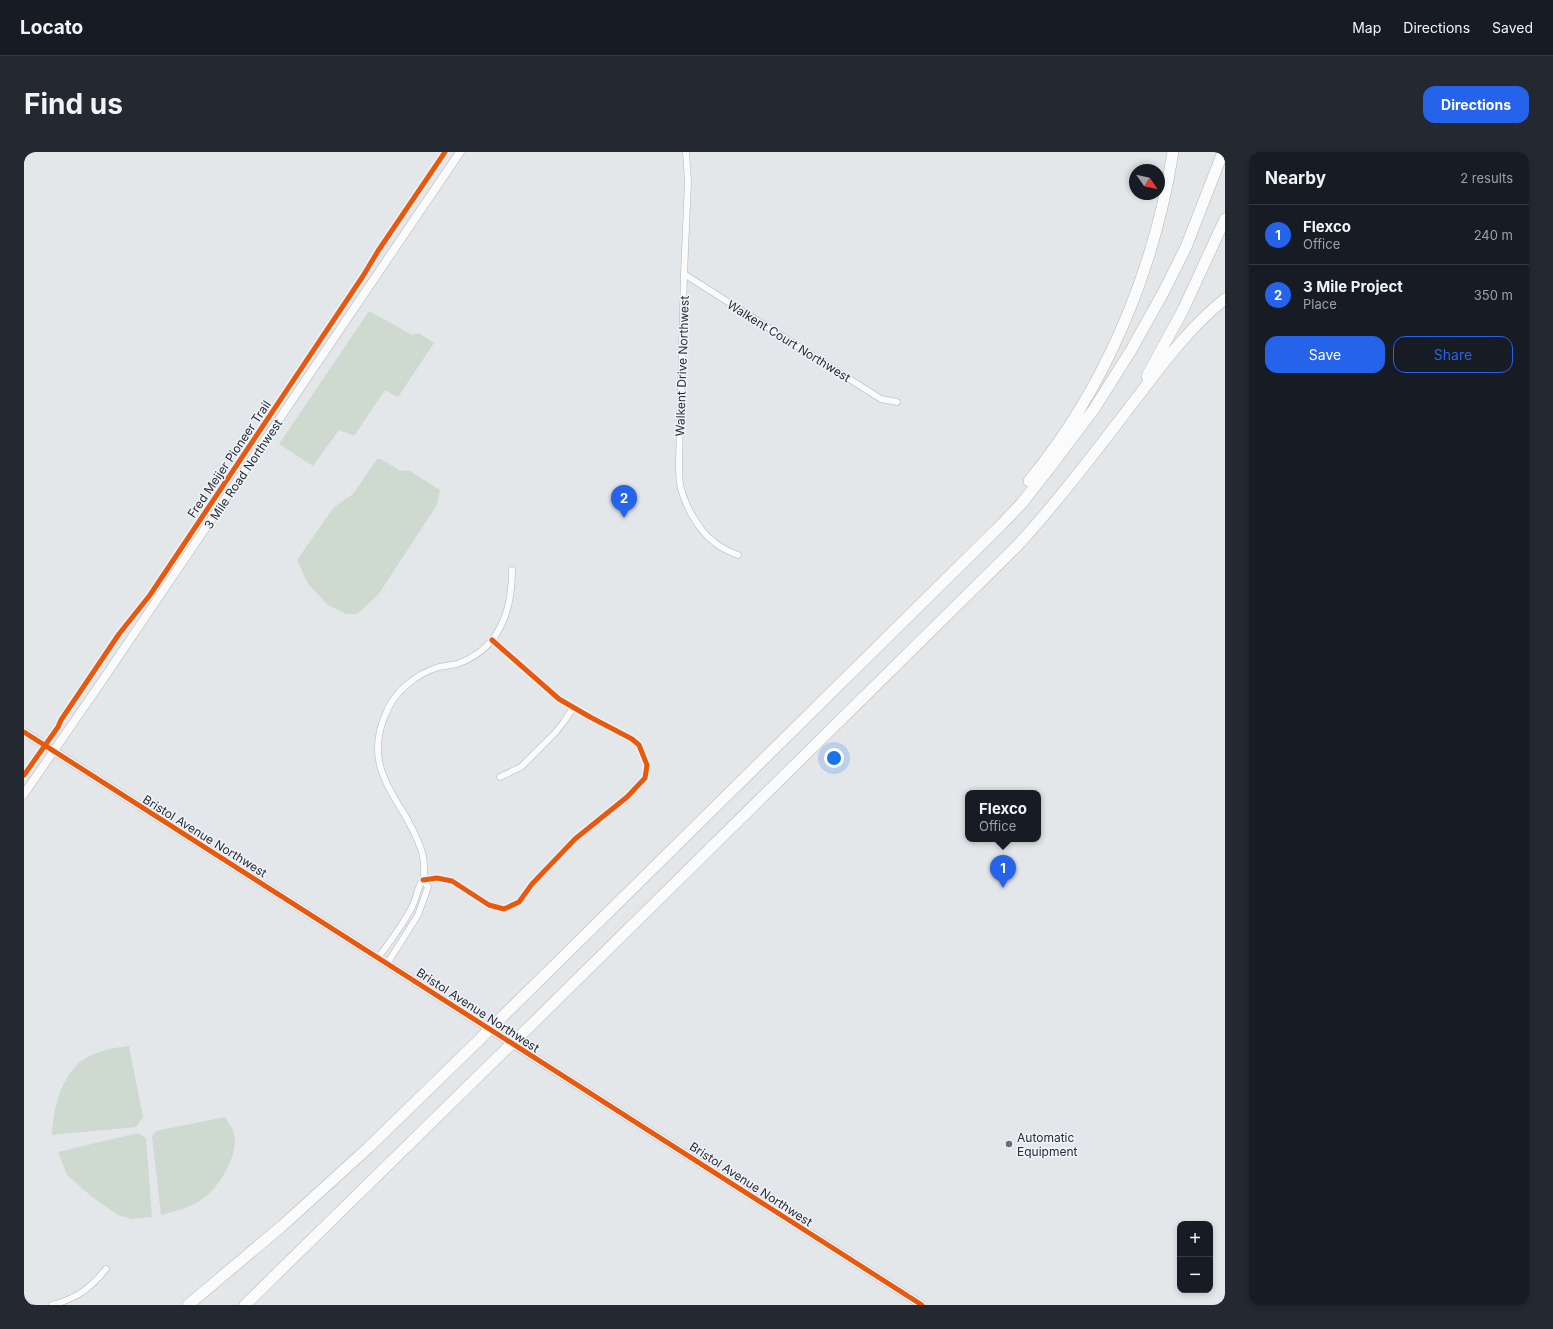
<!DOCTYPE html>
<html lang="en">
<head>
<meta charset="utf-8">
<style>
	:root { --surface:#171b24; --page:#242831; --text:#f1f3f6; --muted:#9ea1a6; --line:#363941; --accent:#2563eb }
	body { margin:0; font-family:Inter,sans-serif; background:var(--page); color:var(--text) }
	.controls { position:absolute; right:12px; bottom:12px; display:grid; overflow:hidden; border-radius:8px; box-shadow:0 2px 6px #0003 }
	.controls button { width:36px; height:36px; display:grid; place-items:center; padding:0; border:0; border-bottom:1px solid var(--line); background:var(--surface); color:var(--text); font:20px sans-serif }
	.compass { position:absolute; left:1105px; top:12px; width:36px; height:36px; border-radius:50%; background:var(--surface); box-shadow:0 2px 6px #0003; rotate:124deg }
	.you { position:absolute; left:810px; top:606px; width:14px; height:14px; margin:-10px; border:3px solid #fff; border-radius:50%; background:#1a73e8; box-shadow:0 0 0 6px #1a73e833 }
	.badge { display:grid; place-items:center; width:26px; height:26px; border-radius:50%; background:var(--accent); color:#fff; font-size:13px; font-weight:700 }
	.pin { position:absolute; translate:-50% -33px; filter:drop-shadow(0 1px 2px #0008) }
	.pin::after { content:''; position:absolute; top:21px; width:14px; height:12px; background:inherit; clip-path:polygon(0 0,100% 0,50% 100%) }
	.popup { position:absolute; left:941px; top:638px; width:76px; height:52px; box-sizing:border-box; display:grid; place-content:center; border-radius:8px; background:var(--surface); filter:drop-shadow(0 1px 3px #0005); font-size:13px; white-space:nowrap; color:var(--muted) }
	.popup b { font-size:15px; color:var(--text) }
	.popup::after { content:''; position:absolute; left:50%; top:100%; margin-left:-8px; border:8px solid transparent; border-top-color:var(--surface) }
	.list { margin:0; padding:0; list-style:none }
	h2 { display:flex; justify-content:space-between; align-items:center; height:52px; margin:0; padding:0 16px; font-size:17px }
	h2 small { font-size:13px; font-weight:400; color:var(--muted) }
	.list li { display:grid; grid-template-columns:26px 1fr auto; gap:12px; align-items:center; box-sizing:border-box; height:60px; padding:0 16px; border-top:1px solid var(--line) }
	.list b { display:block; font-size:15px; white-space:nowrap }
	.list p { margin:0; font-size:13px; white-space:nowrap; color:var(--muted) }
	.list em { font-size:13px; font-style:normal; color:var(--muted) }
	.actions { display:flex; gap:8px; padding:12px 16px }
	.actions a { flex:1; padding:9px 0; border:1px solid var(--accent); border-radius:12px; text-align:center; font-size:14px; color:var(--accent) }
	.actions .main { background:var(--accent); color:#fff }
	.map { position:relative; flex:none; width:1201px; height:1153px; overflow:hidden; border-radius:12px }
	header { display:flex; align-items:center; gap:24px; box-sizing:border-box; height:56px; padding:0 20px; background:var(--surface); border-bottom:1px solid var(--line) }
	header strong { font-size:19px }
	nav { display:flex; gap:22px; margin-inline-start:auto; font-size:14px }
	.intro { display:flex; align-items:center; justify-content:space-between; box-sizing:border-box; height:96px; padding:0 24px }
	h1 { margin:0; font-size:28px }
	.button { padding:10px 18px; border-radius:12px; background:var(--accent); color:#fff; font-size:14px; font-weight:700 }
	main { display:flex; gap:24px; padding:0 24px }
	aside { flex:1; background:var(--surface); border-radius:12px; box-shadow:0 2px 6px #0003 }
	.map>svg:first-child { display:block }
	.green { fill:#ced9d0 }
	.lines { fill:none; stroke-linecap:round; stroke-linejoin:round }
	.street-casing { stroke:#b3b6b8; stroke-width:7 }
	.secondary-casing { stroke:#b3b6b8; stroke-width:9 }
	.highway-casing { stroke:#b3b6b8; stroke-width:12 }
	.street { stroke:#fbfbfc; stroke-width:6 }
	.secondary { stroke:#fbfbfc; stroke-width:8 }
	.highway { stroke:#fbfbfc; stroke-width:11 }
	.highway-bridge-casing { stroke:#b3b6b8; stroke-width:12; stroke-linecap:butt }
	.highway-bridge { stroke:#fbfbfc; stroke-width:11 }
	.cycleway-casing { stroke:#eef3fc; stroke-width:8 }
	.cycleway { stroke:#e8590c; stroke-width:5 }
	.poi-dot { fill:#6b6d70; stroke:#eef3fc; stroke-width:1.5 }
	.labels { text-anchor:middle; dominant-baseline:central; stroke-width:3; stroke-linejoin:round; paint-order:stroke }
	.street-label { font-size:12px; fill:#2a2c2f; stroke:#eef3fc }
	.poi-label { font-size:12px; fill:#2a2c2f; stroke:#eef3fc; text-anchor:start }
</style>
</head>
<body>
<header>
<strong>Locato</strong>
<nav><a>Map</a><a>Directions</a><a>Saved</a></nav>
</header>
<div class="intro"><h1>Find us</h1><a class="button">Directions</a></div>
<main>
<div class="map">
<svg width="1201" height="1153" viewBox="0 0 1201 1153">
	<rect width="100%" height="100%" fill="#e4e7ea"/>
	<path class="green" d="M345,159L388,183L395,181L410,191L374,245L361,238L330,284L315,278L289,314L255,292Z
		M353,307H357L375,318L386,319L416,338L413,353L354,443L333,462H322L304,453L284,432L273,408L310,355L329,342Z
		M105,894L119,965L112,975L28,983C29,958 36,928 56,910C70,899 89,896 105,894Z
		M201,965C204,970 209,976 210,982C215,1003 196,1034 180,1046C167,1056 151,1059 137,1063L128,984L132,979Z
		M114,981L122,986L128,1065L108,1067L94,1063L68,1045L43,1023L34,1000Z"/>
	<g class="lines">
		<defs>
			<path id="street" d="M662,0L664,29L660,122L655,310C655,317 655,325 656,332C660,352 674,378 690,390C697,396 706,400 714,403
				M660,122L857,247L873,250
				M476,625L497,615L531,581L539,571L549,556
				M399,728L413,726L428,729L465,753L480,757L495,750L508,732L551,687L603,645L621,626L623,613L615,593L608,587L566,565L535,547L468,488
				M354,806C366,789 380,772 389,753C392,747 393,739 396,733C397,731 398,730 399,728C401,721 400,711 399,704C396,690 389,678 382,665C360,629 343,604 362,561C371,539 392,522 415,515C421,514 427,513 433,512C476,497 488,459 488,418
				M363,812L394,763L404,735L399,728
				M0,1153H5
				M28,1153C53,1146 66,1137 82,1117"/>
			<path id="secondary" d="M0,580L898,1153
				M0,642L80,526L436,0"/>
			<path id="highway" d="M1123,224L1159,158L1201,67
				M1005,329C1082,235 1130,119 1149,0
				M476,867L899,450L977,373L998,351L1030,310L1070,257L1106,200L1139,141L1162,95L1199,0
				M499,881L994,393C1034,349 1069,303 1105,256C1135,217 1163,177 1201,147
				M164,1153L258,1074L344,996L454,889
				M221,1153L476,903"/>
		</defs>
		<use href="#street" class="street-casing"/>
		<use href="#secondary" class="secondary-casing"/>
		<use href="#highway" class="highway-casing"/>
		<use href="#street" class="street"/>
		<use href="#secondary" class="secondary"/>
		<use href="#highway" class="highway"/>
		<defs>
			<path id="highway-bridge" d="M454,889L476,867
				M476,903L499,881"/>
		</defs>
		<use href="#highway-bridge" class="highway-bridge-casing"/>
		<use href="#highway-bridge" class="highway-bridge"/>
		<defs>
			<path id="cycleway" d="M0,580L898,1153
				M0,623L34,575L37,568L95,482L126,443L339,124L354,99L421,0
				M399,728L413,726L428,729L465,753L480,757L495,750L508,732L551,687L603,645L621,626L623,613L615,593L608,587L566,565L535,547L468,488"/>
		</defs>
		<use href="#cycleway" class="cycleway-casing"/>
		<use href="#cycleway" class="cycleway"/>
	</g>
	<circle class="poi-dot" cx="985" cy="992" r="4"/>
	<g class="labels">
		<g class="street-label">
			<text transform="translate(765 189) rotate(32)">Walkent Court Northwest</text>
			<text transform="translate(658 214) rotate(-88)">Walkent Drive Northwest</text>
			<text transform="translate(205 307) rotate(-56)">Fred Meijer Pioneer Trail</text>
			<text transform="translate(219 322) rotate(-56)">3 Mile Road Northwest</text>
			<text transform="translate(181 684) rotate(32)">Bristol Avenue Northwest</text>
			<text transform="translate(454 858) rotate(33)">Bristol Avenue Northwest</text>
			<text transform="translate(727 1032) rotate(33)">Bristol Avenue Northwest</text>
		</g>
		<g class="poi-label">
			<text x="993" y="985">Automatic<tspan x="993" dy="14">Equipment</tspan></text>
		</g>
	</g>
</svg>
<div class="controls">
<button>+</button>
<button>−</button>
</div>
<svg class="compass" viewBox="-18 -18 36 36"><path d="M0-13l5 13h-10z" fill="#e53935"/><path d="M0 13l5-13h-10z" fill="#9ea1a6"/></svg>
<div class="you"></div>
<div class="pin badge" style="left:979px;top:736px">1</div>
<div class="popup"><b>Flexco</b>Office</div>
<div class="pin badge" style="left:600px;top:366px">2</div>
</div>
<aside>
<h2>Nearby<small>2 results</small></h2>
<ul class="list">
<li><span class="badge">1</span><div><b>Flexco</b><p>Office</p></div><em>240 m</em></li>
<li><span class="badge">2</span><div><b>3 Mile Project</b><p>Place</p></div><em>350 m</em></li>
</ul>
<div class="actions"><a class="main">Save</a><a>Share</a></div>
</aside>
</main>
</body>
</html>
